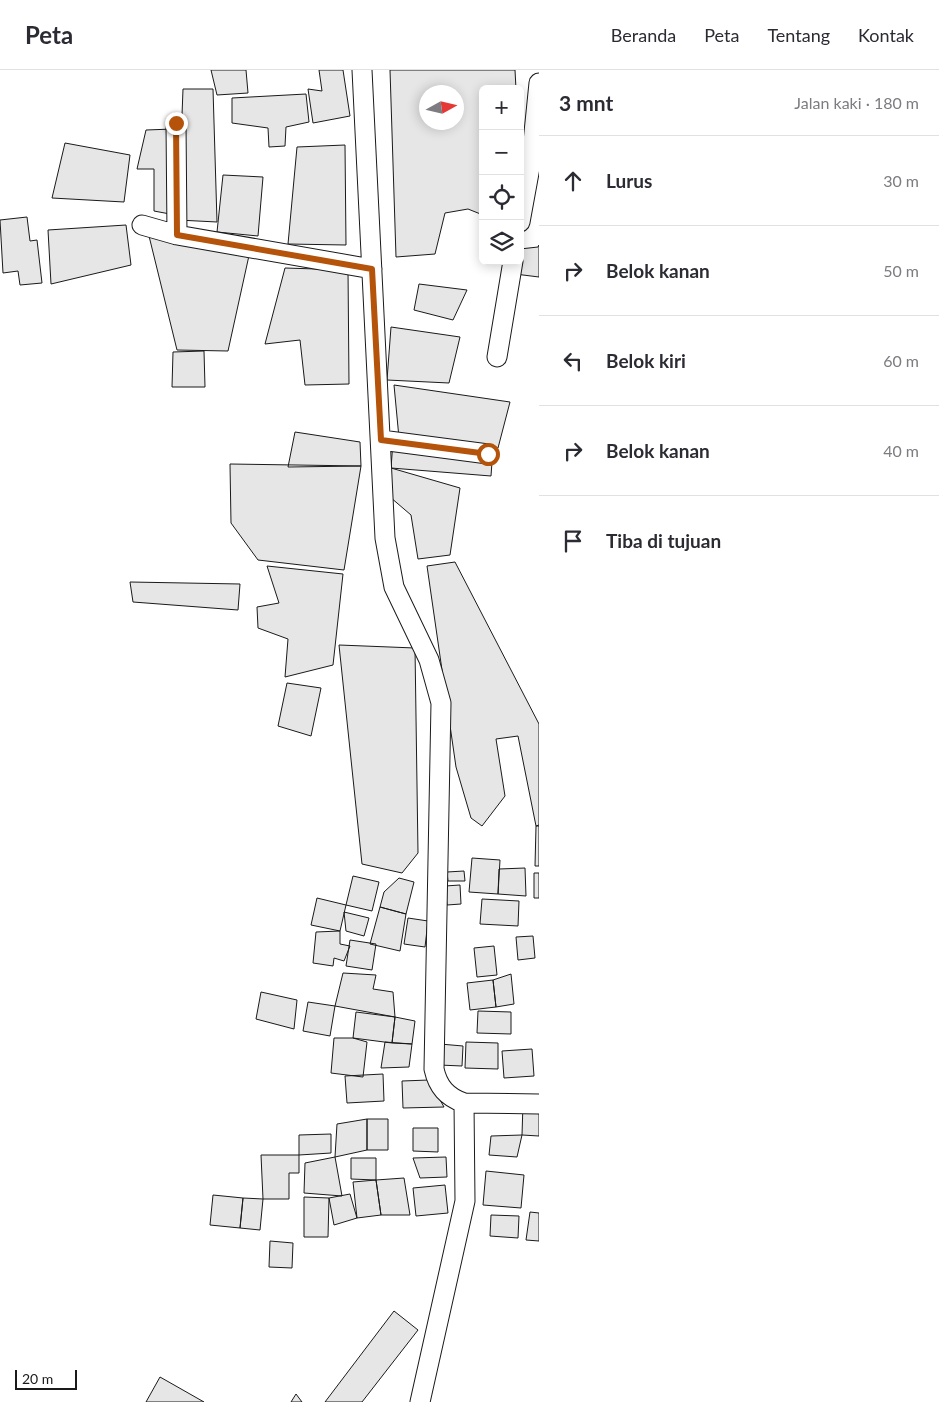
<!DOCTYPE html>
<html lang="id">
<head>
<meta charset="utf-8">
<style>
	:root { --surface:#fff; --page:#f7f7f7; --text:#2b2b33; --muted:#7c7c81; --line:#e1e1e2 }
	body { margin:0; font-family:Lato,sans-serif; background:var(--page); color:var(--text) }
	.controls { position:absolute; right:15px; top:15px; display:grid; overflow:hidden; border-radius:8px; box-shadow:0 2px 12px #0003 }
	.controls button { width:45px; height:45px; display:grid; place-items:center; padding:0; border:0; border-bottom:1px solid var(--line); background:var(--surface); color:var(--text); font:25px sans-serif }
	.compass { position:absolute; left:419px; top:15px; width:45px; height:45px; border-radius:50%; background:var(--surface); box-shadow:0 2px 12px #0003; rotate:82deg }
	.scale { position:absolute; left:15px; bottom:12px; width:62px; box-sizing:border-box; padding-left:5px; border:2px solid #1a1a1a; border-top:0; font-size:14px; line-height:18px; white-space:nowrap; color:#1a1a1a; -webkit-text-stroke:4px #fff; paint-order:stroke }
	.stop { position:absolute; width:15px; height:15px; margin:-11px; border:4px solid #b45309; border-radius:50%; background:#fff }
	.stop.end { background:#b45309; border-color:#fff; box-shadow:0 1px 5px #0008 }
	.list { margin:0; padding:0; list-style:none }
	h2 { display:flex; justify-content:space-between; align-items:center; height:65px; margin:0; padding:0 20px; font-size:21px }
	h2 small { font-size:16px; font-weight:400; color:var(--muted) }
	.list li { display:grid; grid-template-columns:32px 1fr auto; gap:15px; align-items:center; box-sizing:border-box; height:90px; padding:0 20px; border-top:1px solid var(--line) }
	.list b { display:block; font-size:19px; white-space:nowrap }
	.list em { font-size:16px; font-style:normal; color:var(--muted) }
	.icon { flex:none; width:28px; height:28px; fill:none; stroke:currentColor; stroke-width:2; stroke-linecap:round; stroke-linejoin:round }
	.map { position:relative; flex:none; width:539px; height:1332px; overflow:hidden }
	header { display:flex; align-items:center; gap:30px; box-sizing:border-box; height:70px; padding:0 25px; background:var(--surface); border-bottom:1px solid var(--line) }
	header strong { font-size:24px }
	nav { display:flex; gap:28px; margin-inline-start:auto; font-size:18px }
	main { display:flex }
	aside { flex:1; background:var(--surface) }
	.map>svg:first-child { display:block }
	.building { fill:#e6e6e6; stroke:#1a1a1a; fill-rule:evenodd }
	.lines { fill:none; stroke-linecap:round; stroke-linejoin:round }
	.street-casing { stroke:#1a1a1a; stroke-width:21 }
	.street { stroke:#fff; stroke-width:19 }
	.route { stroke:#b45309; stroke-width:6 }
</style>
</head>
<body>
<header>
<strong>Peta</strong>
<nav><a>Beranda</a><a>Peta</a><a>Tentang</a><a>Kontak</a></nav>
</header>
<main>
<div class="map">
<svg width="539" height="1332" viewBox="0 0 539 1332">
	<rect width="100%" height="100%" fill="#fff"/>
	<path class="building" d="M211,0H246L248,23L217,25Z
		M319,0H343L350,46L313,53L308,19L322,21Z
		M390,0H515L516,19H483V145L468,139L445,143L435,184L396,187ZM427,22H457V52H427Z
		M183,19H213L217,152L178,150Z
		M306,24L309,52L286,57L285,76L269,77L268,58L232,53V28Z
		M173,59L170,144L154,141V99H137L146,60Z
		M65,73L130,85L124,132L52,128Z
		M345,75L346,175L288,174L297,77Z
		M223,105L263,107L258,166L217,162Z
		M27,147L30,171L37,170L42,213L20,215L18,201L3,203L0,150Z
		M126,155L131,195L51,214L48,160Z
		M149,166L250,181L228,281L177,280Z
		M539,175V207L515,204L520,191V179L538,177Z
		M285,198L348,200L349,314L305,315L300,270L265,274Z
		M419,214L467,220L453,250L414,240Z
		M391,257L460,267L449,313L387,310Z
		M204,281L205,317H172L173,282Z
		M394,315L510,332L498,378L399,368Z
		M295,362L360,372L361,396L288,397Z
		M393,372L492,392L491,406L391,398Z
		M230,394L361,396L344,500L258,490L231,453Z
		M391,398L460,418L450,485L418,489L411,445L390,427Z
		M455,492L539,654V755L536,756L518,666L496,669L505,726L482,756L471,748L456,697L427,496Z
		M267,496L343,504L333,595L285,607L288,569L258,558L257,537L279,533Z
		M130,512L240,514L238,540L133,532Z
		M339,575L415,578L418,783L402,803L362,794Z
		M287,613L321,618L311,666L278,656Z
		M536,756H539V796H535Z
		M472,788L500,790L498,824L469,822Z
		M525,798L526,826L498,824L499,799Z
		M464,801L465,811H448L447,802Z
		M534,803H539V828H534Z
		M353,806L379,812L372,841L346,835Z
		M399,808L414,812L406,844L380,837L384,822Z
		M460,815L461,834L447,835L445,816Z
		M317,828L346,835L340,861L311,855Z
		M482,829L519,831L518,856L480,854Z
		M380,837L406,844L400,881L370,874Z
		M344,842L369,848L364,866L346,861Z
		M408,848L428,851L425,877L404,874Z
		M340,861V874L350,876L344,891L334,888L333,896L313,893L316,862Z
		M533,866L535,888L518,890L516,867Z
		M350,870L376,874L372,900L346,896Z
		M494,876L497,905L477,907L474,878Z
		M343,903L376,905L373,919L393,922L395,947L335,936Z
		M511,904L514,934L496,937L493,910Z
		M493,910L496,937L470,940L467,913Z
		M261,922L297,930L294,959L256,949Z
		M308,932L335,936L330,966L303,961Z
		M478,941L511,942V964L477,963Z
		M356,942L395,947L392,973L353,968Z
		M395,947L415,951L412,974L392,973Z
		M334,968H353L367,972L363,1007L331,1003Z
		M385,972L412,974L409,997L381,998Z
		M466,972L498,973V999L465,998Z
		M440,974L463,976L462,996L439,995Z
		M532,979L534,1006L504,1008L502,981Z
		M383,1004L384,1031L347,1033L345,1006Z
		M429,1010L444,1037L403,1038L402,1011Z
		M523,1033L539,1034V1066L522,1065Z
		M367,1049H388V1080H367Z
		M367,1049V1080L335,1087L337,1054Z
		M413,1058H438V1082L413,1081Z
		M331,1064V1083L299,1085V1065Z
		M522,1065L517,1087L489,1085L491,1066Z
		M261,1085H299V1103H289V1129H263Z
		M335,1087L342,1126L304,1123L305,1093Z
		M446,1087L447,1107L420,1108L413,1088Z
		M351,1088H376V1110L351,1109Z
		M486,1101L524,1105L521,1138L483,1135Z
		M404,1108L410,1145H381L376,1110Z
		M376,1110L381,1145L357,1148L353,1112Z
		M445,1115L448,1143L416,1146L413,1118Z
		M350,1124L357,1148L334,1155L329,1128Z
		M213,1125L243,1128L240,1158L210,1155Z
		M304,1127L329,1128L328,1167H304Z
		M243,1128L263,1129L260,1160L240,1158Z
		M530,1142L539,1143V1171L526,1170Z
		M491,1145L519,1146L518,1168L490,1166Z
		M270,1171L293,1173L292,1198L269,1197Z
		M394,1241L418,1260L362,1332H325Z
		M160,1307L204,1332H146Z
		M296,1324L302,1332H291Z"/>
	<g class="lines">
		<defs>
			<path id="street" d="M362,0L385,468L394,517L429,590L441,633L434,999C438,1017 447,1027 464,1033L539,1034
				M176,53L177,165
				M520,152L531,92L539,13
				M142,155L177,165L372,199
				M497,287L513,191
				M381,370L488,384
				M420,1332L465,1131L464,1033"/>
		</defs>
		<use href="#street" class="street-casing"/>
		<use href="#street" class="street"/>
	</g>
	<g class="lines">
		<path class="route" d="M176,53L177,165L372,199L381,370L488,384"/>
	</g>
</svg>
<div class="controls">
<button>+</button>
<button>−</button>
<button><svg class="icon" aria-label="locate" viewBox="0 0 24 24"><circle cx="12" cy="12" r="6"/><path d="M12 2v4M12 18v4M2 12h4M18 12h4"/></svg></button>
<button><svg class="icon" aria-label="layers" viewBox="0 0 24 24"><path d="M12 4l9 5-9 5-9-5zM3 14l9 5 9-5"/></svg></button>
</div>
<svg class="compass" viewBox="-18 -18 36 36"><path d="M0-13l5 13h-10z" fill="#e53935"/><path d="M0 13l5-13h-10z" fill="#7c7c81"/></svg>
<div class="scale">20 m</div>
<div class="stop" style="left:488px;top:384px"></div>
<div class="stop end" style="left:176px;top:53px"></div>
</div>
<aside>
<h2>3 mnt<small>Jalan kaki · 180 m</small></h2>
<ul class="list">
<li><svg class="icon" aria-label="ahead" viewBox="0 0 24 24"><path d="M12 20V5M6 11l6-6 6 6"/></svg><div><b>Lurus</b></div><em>30 m</em></li>
<li><svg class="icon" aria-label="right" viewBox="0 0 24 24"><path d="M7 20v-9h11M14 6l5 5-5 5"/></svg><div><b>Belok kanan</b></div><em>50 m</em></li>
<li><svg class="icon" aria-label="left" viewBox="0 0 24 24"><path d="M17 20v-9H6M10 6l-5 5 5 5"/></svg><div><b>Belok kiri</b></div><em>60 m</em></li>
<li><svg class="icon" aria-label="right" viewBox="0 0 24 24"><path d="M7 20v-9h11M14 6l5 5-5 5"/></svg><div><b>Belok kanan</b></div><em>40 m</em></li>
<li><svg class="icon" aria-label="arrive" viewBox="0 0 24 24"><path d="M6 21V4h12l-3 4 3 4H6"/></svg><div><b>Tiba di tujuan</b></div></li>
</ul>
</aside>
</main>
</body>
</html>
